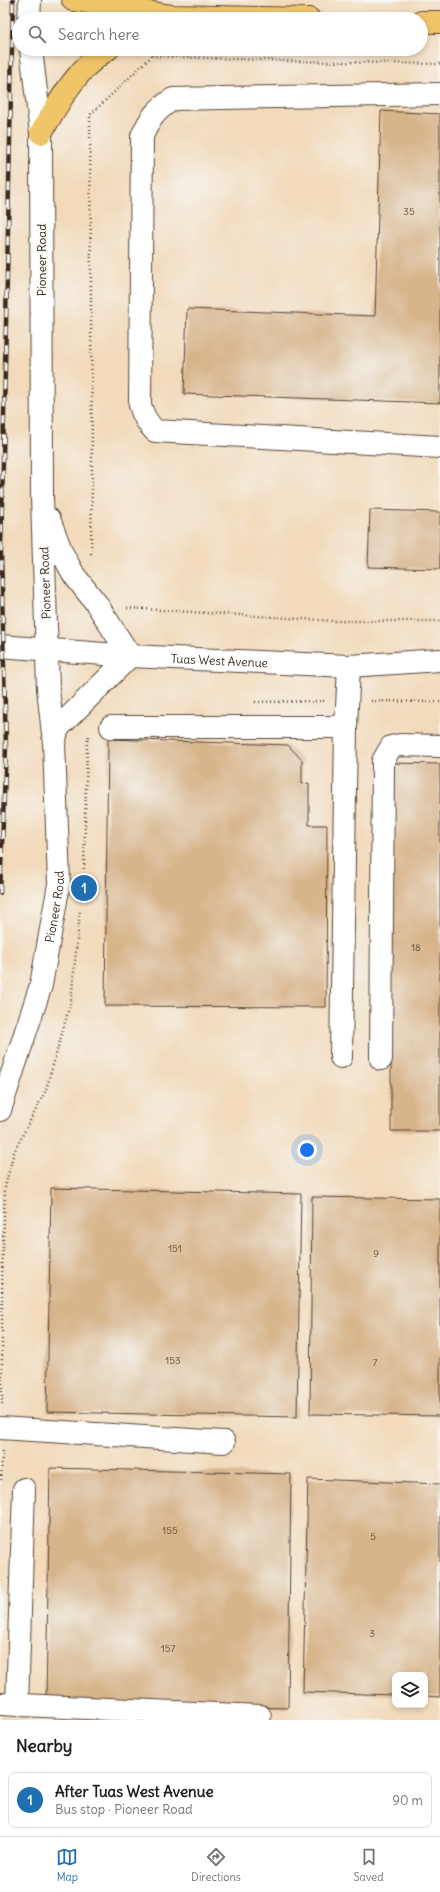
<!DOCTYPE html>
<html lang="en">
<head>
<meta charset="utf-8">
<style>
	:root { --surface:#fff; --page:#f6f6f6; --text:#202124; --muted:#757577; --line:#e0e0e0; --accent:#1f6fb2 }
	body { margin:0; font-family:Delius,sans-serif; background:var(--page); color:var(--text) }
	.controls { position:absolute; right:12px; bottom:12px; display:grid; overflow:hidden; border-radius:8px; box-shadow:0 2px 6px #0003 }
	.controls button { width:36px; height:36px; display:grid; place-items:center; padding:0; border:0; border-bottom:1px solid var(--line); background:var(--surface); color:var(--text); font:20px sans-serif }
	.you { position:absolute; left:307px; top:1150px; width:14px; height:14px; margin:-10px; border:3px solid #fff; border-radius:50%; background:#1a73e8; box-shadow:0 0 0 6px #1a73e833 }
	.badge { display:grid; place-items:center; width:26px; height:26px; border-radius:50%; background:var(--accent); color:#fff; font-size:13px; font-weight:700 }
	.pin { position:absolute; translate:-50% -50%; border:2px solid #fff; box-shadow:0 1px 4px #0006 }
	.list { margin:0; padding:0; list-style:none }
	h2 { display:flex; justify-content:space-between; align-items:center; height:52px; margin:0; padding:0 16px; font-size:17px }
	h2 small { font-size:13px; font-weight:400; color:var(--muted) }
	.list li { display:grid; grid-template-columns:26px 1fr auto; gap:12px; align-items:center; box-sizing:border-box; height:56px; margin:0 8px 8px; padding:0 8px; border:1px solid var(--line); border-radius:8px }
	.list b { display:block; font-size:15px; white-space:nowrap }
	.list p { margin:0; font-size:13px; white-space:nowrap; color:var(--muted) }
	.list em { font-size:13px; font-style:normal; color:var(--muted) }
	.icon { flex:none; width:22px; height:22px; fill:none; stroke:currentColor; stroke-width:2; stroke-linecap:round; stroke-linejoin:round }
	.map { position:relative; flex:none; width:440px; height:1720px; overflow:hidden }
	.search { position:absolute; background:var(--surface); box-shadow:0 2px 6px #0003; left:12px; right:12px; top:12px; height:44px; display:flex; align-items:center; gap:10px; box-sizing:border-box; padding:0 14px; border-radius:22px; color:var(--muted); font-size:15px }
	.sheet { height:116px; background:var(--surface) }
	nav { display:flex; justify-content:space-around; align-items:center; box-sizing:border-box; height:56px; border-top:1px solid var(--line); background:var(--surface); font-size:11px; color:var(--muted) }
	nav a { display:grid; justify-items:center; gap:2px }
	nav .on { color:var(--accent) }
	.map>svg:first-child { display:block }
	.building { fill:#d7b48a }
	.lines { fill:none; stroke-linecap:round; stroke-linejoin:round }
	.minor-casing { stroke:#564436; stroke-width:24 }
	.major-casing { stroke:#564436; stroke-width:24 }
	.path { stroke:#564436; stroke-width:2.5; stroke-dasharray:1 3; stroke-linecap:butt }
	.minor { stroke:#fff; stroke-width:22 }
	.major { stroke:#f0c469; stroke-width:22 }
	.rail-casing { stroke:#3b2a1e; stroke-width:4.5 }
	.rail { stroke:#f6f6f2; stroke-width:3; stroke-dasharray:9; stroke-linecap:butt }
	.labels { text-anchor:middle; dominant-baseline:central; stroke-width:3; stroke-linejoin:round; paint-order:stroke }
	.number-label { font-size:10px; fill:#624c39 }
	.street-label { font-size:12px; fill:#3b2a1e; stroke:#f6f6f2 }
</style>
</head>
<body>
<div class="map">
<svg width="440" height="1720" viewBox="0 0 440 1720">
	<rect width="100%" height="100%" fill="#f6f6f2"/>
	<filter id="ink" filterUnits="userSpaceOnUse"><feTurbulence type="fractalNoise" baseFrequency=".025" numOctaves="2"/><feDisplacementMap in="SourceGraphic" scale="8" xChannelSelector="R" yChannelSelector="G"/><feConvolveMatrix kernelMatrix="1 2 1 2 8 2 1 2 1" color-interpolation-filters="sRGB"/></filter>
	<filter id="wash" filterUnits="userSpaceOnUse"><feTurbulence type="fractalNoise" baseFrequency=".012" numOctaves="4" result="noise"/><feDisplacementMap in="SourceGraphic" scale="16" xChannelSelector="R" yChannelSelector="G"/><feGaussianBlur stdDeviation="0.9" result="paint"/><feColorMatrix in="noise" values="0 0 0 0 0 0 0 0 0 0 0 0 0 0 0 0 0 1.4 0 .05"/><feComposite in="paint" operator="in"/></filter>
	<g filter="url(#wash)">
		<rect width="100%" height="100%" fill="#f2dabb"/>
		<g id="blocks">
			<path class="building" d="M381,111L440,114V403L184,394L187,309L375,316Z
				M370,510L440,512V569L368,567Z
				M108,739L288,745L302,760V784L309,783V825H327L326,1007L105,1006Z
				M391,763L440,764V1131H391Z
				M51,1188L301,1194L297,1417L47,1412Z
				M312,1197L440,1199V1416L310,1414Z
				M50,1468L291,1474L288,1708L46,1702Z
				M308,1479L440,1484V1697L425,1696V1675H395V1695L303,1692Z"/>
		</g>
	</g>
	<g filter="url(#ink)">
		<use href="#blocks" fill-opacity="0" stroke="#564436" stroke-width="1"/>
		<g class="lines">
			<defs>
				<g id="minor">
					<path d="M29,19L30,0"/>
					<path d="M440,94L173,99C156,110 150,118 142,136L140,405C143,416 147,423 155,431L440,447"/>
					<path d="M49,519L62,553L74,575L96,603L130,656"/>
					<path id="s1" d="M0,646L130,656L349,666L440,660"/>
					<path d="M111,727H346"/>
					<path d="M54,743L58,728L130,656"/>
					<path d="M341,1057L346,727L349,666"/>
					<path d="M381,1059L383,761L391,747L400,745L440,746"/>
					<path id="s2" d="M0,1110L41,985L59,884L54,743L48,689L42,497L41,133L31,49"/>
					<path d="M0,1428L224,1442"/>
					<path d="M0,1704L260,1716"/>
					<path d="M17,1705L24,1489"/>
				</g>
				<path id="major" d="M73,0L172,16L309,19
					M421,22H440
					M41,133C59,102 76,69 108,49"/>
			</defs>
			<use href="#minor" class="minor-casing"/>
			<use href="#major" class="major-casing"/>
			<path class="path" d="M91,554L92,475L90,115L152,56L290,61L440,64
				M127,608L336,621H440
				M371,701L440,702
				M255,702L324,701
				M84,869L87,742L89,735
				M2,1404V1277L5,1187L14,1152L46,1090L71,1001L80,912
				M1,1480L2,1451"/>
			<use href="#minor" class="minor"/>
			<use href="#major" class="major"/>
			<defs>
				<path id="rail" d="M0,893L6,747L1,552L13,0"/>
			</defs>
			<use href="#rail" class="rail-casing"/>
			<use href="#rail" class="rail"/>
		</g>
	</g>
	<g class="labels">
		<g class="number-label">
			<text x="409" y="211">35</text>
			<text x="416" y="947">18</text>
			<text x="175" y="1248">151</text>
			<text x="376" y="1253">9</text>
			<text x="173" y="1360">153</text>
			<text x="375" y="1362">7</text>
			<text x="170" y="1530">155</text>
			<text x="373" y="1536">5</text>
			<text x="372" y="1633">3</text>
			<text x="168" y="1648">157</text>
		</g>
		<g class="street-label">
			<text transform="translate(41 260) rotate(-90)">Pioneer Road</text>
			<text transform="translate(45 583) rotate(-92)">Pioneer Road</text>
			<text stroke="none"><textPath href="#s1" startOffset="220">Tuas West Avenue</textPath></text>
			<text stroke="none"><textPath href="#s2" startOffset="211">Pioneer Road</textPath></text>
		</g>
	</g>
</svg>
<div class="controls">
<button><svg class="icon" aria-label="layers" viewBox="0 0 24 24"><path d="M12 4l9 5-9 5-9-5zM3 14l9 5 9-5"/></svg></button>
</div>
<div class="you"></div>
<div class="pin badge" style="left:84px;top:888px">1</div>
<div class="search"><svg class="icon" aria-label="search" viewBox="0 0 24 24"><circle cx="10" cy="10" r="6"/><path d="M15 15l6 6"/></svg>Search here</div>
</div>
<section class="sheet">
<h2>Nearby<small></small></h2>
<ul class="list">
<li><span class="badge">1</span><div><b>After Tuas West Avenue</b><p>Bus stop · Pioneer Road</p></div><em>90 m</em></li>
</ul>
</section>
<nav>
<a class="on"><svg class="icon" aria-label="map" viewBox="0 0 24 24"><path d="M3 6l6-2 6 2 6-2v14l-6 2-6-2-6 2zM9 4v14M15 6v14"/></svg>Map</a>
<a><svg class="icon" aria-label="directions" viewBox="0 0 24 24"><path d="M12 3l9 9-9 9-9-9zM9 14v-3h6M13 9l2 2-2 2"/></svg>Directions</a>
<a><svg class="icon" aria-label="saved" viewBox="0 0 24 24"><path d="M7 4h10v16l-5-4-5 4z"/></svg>Saved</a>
</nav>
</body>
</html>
